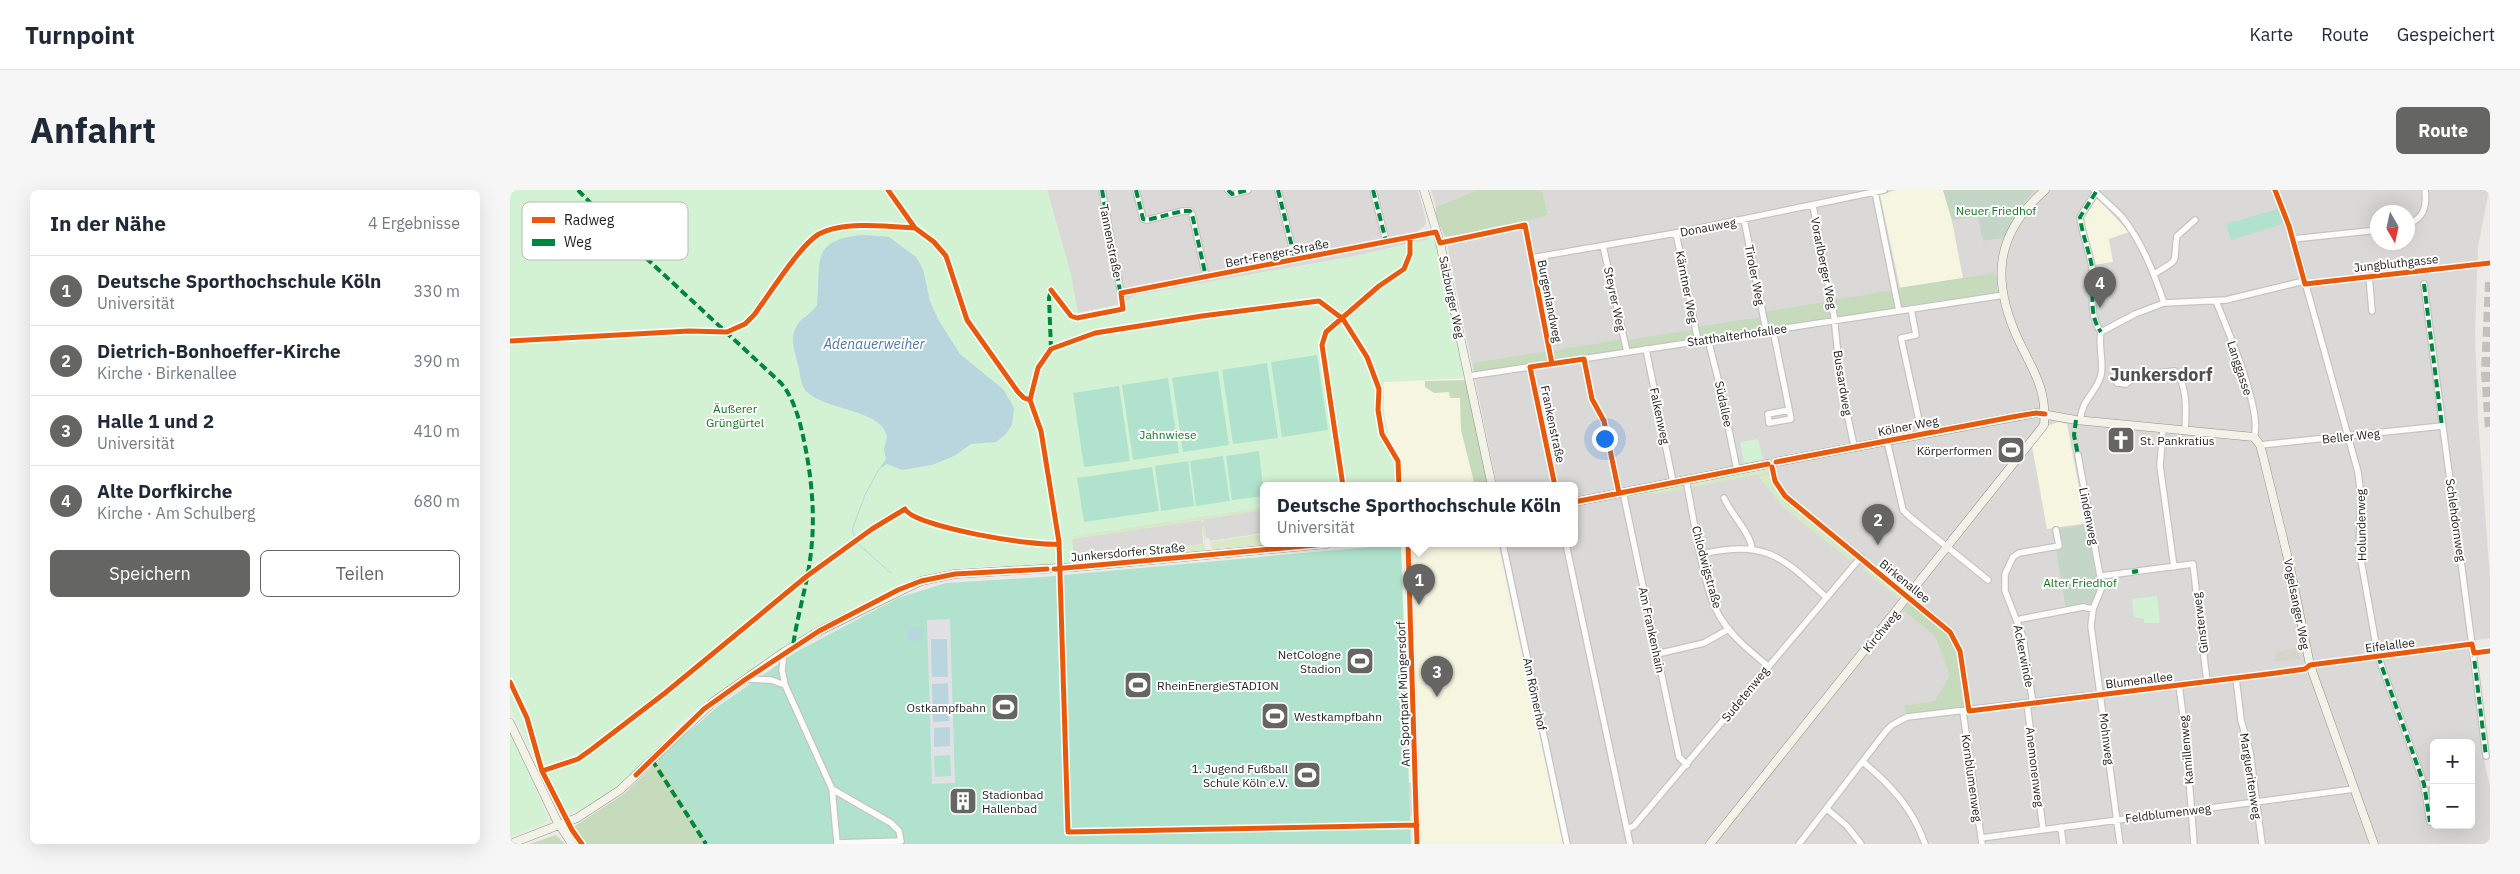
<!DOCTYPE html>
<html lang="de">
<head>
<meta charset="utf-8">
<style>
	:root { --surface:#fff; --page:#f6f6f7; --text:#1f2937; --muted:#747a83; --line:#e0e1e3; --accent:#656563 }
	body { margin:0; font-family:"IBM Plex Sans",sans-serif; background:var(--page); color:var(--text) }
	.controls { position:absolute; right:15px; bottom:15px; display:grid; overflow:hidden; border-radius:8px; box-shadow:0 5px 20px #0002 }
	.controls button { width:45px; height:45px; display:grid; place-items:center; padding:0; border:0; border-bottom:1px solid var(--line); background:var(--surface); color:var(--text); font:25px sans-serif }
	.compass { position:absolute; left:1860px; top:15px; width:45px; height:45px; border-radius:50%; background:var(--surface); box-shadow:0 5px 20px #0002; rotate:171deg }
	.you { position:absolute; left:1094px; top:248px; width:18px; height:18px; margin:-12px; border:4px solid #fff; border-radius:50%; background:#1a73e8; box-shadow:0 0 0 8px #1a73e833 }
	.badge { display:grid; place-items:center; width:32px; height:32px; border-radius:50%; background:var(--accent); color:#fff; font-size:16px; font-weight:700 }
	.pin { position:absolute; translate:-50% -41px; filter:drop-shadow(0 1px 2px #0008) }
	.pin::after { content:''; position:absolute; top:26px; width:18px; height:15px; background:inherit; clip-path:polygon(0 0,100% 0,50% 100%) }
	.popup { position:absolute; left:750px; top:292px; width:318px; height:65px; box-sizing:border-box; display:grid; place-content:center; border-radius:8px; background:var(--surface); filter:drop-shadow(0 1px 4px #0005); font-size:16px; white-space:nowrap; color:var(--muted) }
	.popup b { font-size:19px; color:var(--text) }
	.popup::after { content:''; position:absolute; left:50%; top:100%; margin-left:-10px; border:10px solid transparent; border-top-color:var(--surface) }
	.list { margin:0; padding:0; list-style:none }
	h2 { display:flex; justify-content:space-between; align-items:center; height:65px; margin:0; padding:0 20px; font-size:21px }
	h2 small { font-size:16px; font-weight:400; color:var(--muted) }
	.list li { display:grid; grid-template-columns:32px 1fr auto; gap:15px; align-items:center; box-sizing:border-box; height:70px; padding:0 20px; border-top:1px solid var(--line) }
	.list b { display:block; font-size:19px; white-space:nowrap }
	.list p { margin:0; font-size:16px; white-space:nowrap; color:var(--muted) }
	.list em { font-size:16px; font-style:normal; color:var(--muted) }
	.actions { display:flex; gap:10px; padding:15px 20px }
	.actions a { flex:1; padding:11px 0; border:1px solid var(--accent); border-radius:8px; text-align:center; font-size:18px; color:var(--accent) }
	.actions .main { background:var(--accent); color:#fff }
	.map { position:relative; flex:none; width:1980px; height:654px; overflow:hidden; border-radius:8px }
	header { display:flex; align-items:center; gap:30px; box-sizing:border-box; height:70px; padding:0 25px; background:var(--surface); border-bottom:1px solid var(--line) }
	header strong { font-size:24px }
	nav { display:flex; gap:28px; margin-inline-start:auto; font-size:18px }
	.intro { display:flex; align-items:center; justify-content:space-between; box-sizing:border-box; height:120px; padding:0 30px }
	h1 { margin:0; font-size:35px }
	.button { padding:12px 22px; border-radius:8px; background:var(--accent); color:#fff; font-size:18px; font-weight:700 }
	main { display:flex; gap:30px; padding:0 30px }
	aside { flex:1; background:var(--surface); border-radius:8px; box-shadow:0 5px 20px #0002 }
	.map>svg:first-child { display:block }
	.residential { fill:#dad9d7; fill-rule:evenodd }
	.education { fill:#f5f5e0 }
	.construction { fill:#d4d4c8 }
	.grass { fill:#d7e9c5 }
	.forest { fill:#c6dabc }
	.cemetery { fill:#c4d6c5 }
	.park { fill:#d3f2d4 }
	.pitch { fill:#b1e2ce }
	.plaza { fill:#e1e0e5; fill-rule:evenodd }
	.water { fill:#b9d6de }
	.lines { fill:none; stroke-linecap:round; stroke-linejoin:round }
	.stream { stroke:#b9d6de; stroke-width:1 }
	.highway-tunnel { stroke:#c2c1be; stroke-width:10; stroke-dasharray:10 5; stroke-linecap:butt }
	.street-casing { stroke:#c4c4c2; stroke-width:8 }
	.secondary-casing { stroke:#92957e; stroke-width:9 }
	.street { stroke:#fcfcfb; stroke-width:5.5 }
	.secondary { stroke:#f2f2e9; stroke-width:8 }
	.quiet { stroke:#00873e; stroke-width:4; stroke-dasharray:8 4; stroke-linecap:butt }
	.cycleway-casing { stroke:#fff; stroke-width:8 }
	.cycleway { stroke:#e8590c; stroke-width:5 }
	.labels { text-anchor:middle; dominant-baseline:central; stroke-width:4; stroke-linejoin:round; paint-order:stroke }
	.park-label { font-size:12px; fill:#0e7819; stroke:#fff }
	.street-label { font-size:12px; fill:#1d1d1d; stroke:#fff }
	.poi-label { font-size:12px; fill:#1d1d1d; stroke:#fff; text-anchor:start }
	.water-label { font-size:14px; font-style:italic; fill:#4c79aa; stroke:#fff }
	.district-label { font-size:18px; font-weight:bold; fill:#505050; stroke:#fff }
	.key { fill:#fff; stroke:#bbb; stroke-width:1 }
	.key-label { font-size:14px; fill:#1d1d1d }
</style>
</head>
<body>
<header>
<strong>Turnpoint</strong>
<nav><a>Karte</a><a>Route</a><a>Gespeichert</a></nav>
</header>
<div class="intro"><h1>Anfahrt</h1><a class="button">Route</a></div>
<main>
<aside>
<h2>In der Nähe<small>4 Ergebnisse</small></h2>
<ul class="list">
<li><span class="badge">1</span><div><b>Deutsche Sporthochschule Köln</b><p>Universität</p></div><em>330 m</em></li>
<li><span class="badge">2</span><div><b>Dietrich-Bonhoeffer-Kirche</b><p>Kirche · Birkenallee</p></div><em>390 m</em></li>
<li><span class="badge">3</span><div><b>Halle 1 und 2</b><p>Universität</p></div><em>410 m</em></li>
<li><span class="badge">4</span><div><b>Alte Dorfkirche</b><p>Kirche · Am Schulberg</p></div><em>680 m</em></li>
</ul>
<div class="actions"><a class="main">Speichern</a><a>Teilen</a></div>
</aside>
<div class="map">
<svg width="1980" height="654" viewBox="0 0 1980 654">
	<rect width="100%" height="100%" fill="#ebeae6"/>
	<path class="residential" d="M537,0H908L916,30L915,36L908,40L920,49L845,66L626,105L611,114L567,123L561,85Z
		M921,0H967L926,17Z
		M1032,0H1979L1968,57L1965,144L1968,228L1980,389V448L1959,451L1972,561L1980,597V654H1056L1019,477L997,354H1064V296H987L937,53L938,48L1038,25ZM1868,22H1898V52H1868ZM1924,553H1961V635H1924Z
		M754,320V343L700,351L699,348H696L694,336L692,337L693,354L563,367L562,349L691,330L692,333L694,329Z
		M480,385L435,390L406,398L280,462L397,400L444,387Z
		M899,593H903L904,627L900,626Z"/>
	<path class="education" d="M1386,0H1433L1442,31L1453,88L1390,98L1370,5Z
		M1584,9L1589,10L1619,42L1599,49L1603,72L1584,75L1573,27Z
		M955,188L976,296H888L874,223L873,192Z
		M1548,232L1557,234L1573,319L1577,333L1537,339L1522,256L1537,236Z
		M877,354H988L1053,654H911L909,592L825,591L815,407L816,360Z"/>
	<path class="construction" d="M1788,457L1789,469L1765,471V463Z"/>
	<path class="grass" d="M1257,277L1261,282L1182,297L1179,293Z
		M1261,284L1264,295L1272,307L1345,367L1342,372L1274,318L1248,286Z
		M1174,293L1175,299C1156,303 1136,303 1118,307L1117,305Z
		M754,317V320L694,329V332L691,330L562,349L561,346Z
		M695,336V361L570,374L568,367L693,354L695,352L692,337Z
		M754,344V354H767L702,359L700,352Z
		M1356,376L1392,405L1391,410L1353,380Z"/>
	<path class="forest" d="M967,0H1032L1038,25L983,40L935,47L926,27V17Z
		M1486,83L1487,100L1483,103L1391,116L1388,98Z
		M1384,100L1387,119L1326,128L1323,110Z
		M1320,111L1323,128L1257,138L1254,122Z
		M1252,127L1254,139L1190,149L1187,137Z
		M1182,140L1184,149L1120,158L1118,150Z
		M1113,149L1115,160L1044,171L1042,161Z
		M1037,161L1039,171L964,182V173Z
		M957,190L978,296H965L951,240L950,208H940L939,202L924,203L915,197V191Z
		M1400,412L1434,438L1447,454L1458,520L1398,526L1393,516L1425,511L1440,485L1425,446L1393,420Z
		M246,493L211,654H69L61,644L65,636L114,604L178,542Z
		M46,645L55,654H20Z"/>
	<path class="cemetery" d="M1433,0H1522L1524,1L1512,15L1493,48L1473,51L1468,26L1442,30Z
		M1578,334L1590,400L1581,414L1556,419L1546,359L1552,358L1549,339Z"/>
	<path class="park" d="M0,0H537L561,85L568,123L611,114L626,105L845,66L920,49L928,52L955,188L874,192V223L888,296H754V317L562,346L564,375C524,376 477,374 439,380C406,385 377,401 348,416C287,447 229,483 177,527C149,550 89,633 51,621L46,613L0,517Z
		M1248,249L1253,269L1234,273L1230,252Z
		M1647,406L1650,433H1634V429L1624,427L1622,409Z
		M0,536L39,631L0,647Z"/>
	<path class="pitch" d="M1768,19L1773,34L1721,50L1716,34Z
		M807,165L818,240L772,247L761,172Z
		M757,173L768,248L723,254L712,180Z
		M708,181L719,255L673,262L662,188Z
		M658,188L669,263L623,270L612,195Z
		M609,196L620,271L574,277L563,203Z
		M749,261L754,306L722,310L716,266Z
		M713,266L720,311L686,316L680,271Z
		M678,271L684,316L651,321L645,276Z
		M642,277L649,321L574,332L567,288Z
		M891,354L901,654H198L148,570L207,517L286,462L388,408L436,393L533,387Z"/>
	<path class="plaza" d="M440,429L445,593L422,594L417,430ZM421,449H437L422,487L421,450ZM440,565L441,586L425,587L424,566Z"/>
	<path class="water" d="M356,45L379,47L406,67L413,79L420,111L428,129L450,164L494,200L504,218L502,235L495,245L486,252L461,254L444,266L422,275L392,280L377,274L369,279L376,269L374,259L377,247C373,219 315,221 296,201C290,194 290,180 287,171C284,160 280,148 286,137C291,127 302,124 307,115C311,72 299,48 356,45Z
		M412,437V450L398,451V438Z
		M421,449H437L438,487H422Z
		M438,493L439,531L423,532L422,494Z
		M440,537V556L424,557V538Z"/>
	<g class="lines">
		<path class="stream" d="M369,279L355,305L342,340L348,354L381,383"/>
		<path class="highway-tunnel" d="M1980,92L1976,182L1980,239"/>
		<defs>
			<path id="street" d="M592,0L611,103L926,42
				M626,0L633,29L637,30L673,21H680L682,24L696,87
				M718,0L722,4L738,0
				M768,0L785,69
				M863,0L876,51
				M1584,0C1593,10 1603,17 1612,27C1632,52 1644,83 1654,113
				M1765,0L1783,49L1848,282L1851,307L1849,359L1868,466L1914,594L1920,632
				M1365,2L1389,121
				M1586,2L1570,27C1572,44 1579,60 1582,77C1585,98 1577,123 1591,142
				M1303,16L1324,126L1331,195L1344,256
				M1234,29L1256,140
				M1898,34C1914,28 1917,17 1915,0
				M1166,43L1188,151
				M1783,49L1868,40
				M1018,51L1042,174
				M1093,56L1117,162
				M1021,68L1166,43L1374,0
				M1644,84C1673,67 1662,74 1667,46L1685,30
				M1859,86L1862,121
				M1795,94L1980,73
				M1914,94C1934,251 1957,408 1976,566
				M1706,111C1717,139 1753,221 1744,247
				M1401,119L1406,145L1391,148L1412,244
				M1263,140L1281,229L1259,233L1258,224L1279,220
				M1591,142L1625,124L1654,113L1716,110L1794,91
				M1198,149L1211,201L1227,280
				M1136,159L1163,292
				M1074,169L1082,209L1094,231L1109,303
				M1020,177L1045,296
				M959,186L1494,105
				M1607,193L1616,194L1627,185L1665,181C1678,194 1676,224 1675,241
				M1570,231C1572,208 1586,204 1591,185C1594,171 1588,156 1591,142
				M1653,239L1650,276L1664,377
				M1377,251L1393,320L1400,327L1478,390
				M1750,255L1932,236
				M1568,265L1592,397L1583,419L1581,436L1610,654
				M1262,277L1265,291L1275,306L1440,442L1450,461L1459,521
				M1176,290C1184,327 1192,396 1210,427C1222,447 1240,461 1258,476
				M1113,302L1169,567L1177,575
				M1214,308C1221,324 1241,344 1242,359
				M898,354L907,654
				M993,354L1057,654
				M1056,354L1120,654
				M1191,364C1256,350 1270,365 1316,407
				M1628,381L1683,374L1697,492
				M1591,386L1622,382
				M1511,429L1573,417L1583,419
				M274,462L272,480L275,495L322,599L327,653L391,651L389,641L381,633L322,599
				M1147,464L1194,453L1219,439
				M1726,488L1731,530L1740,562L1752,654
				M236,489L261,490L275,495
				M1669,495L1676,549L1684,654
				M1517,514L1533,639
				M1523,514L1513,447L1495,401V384L1503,367L1509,363L1549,356L1546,340
				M1453,522L1472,654
				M1353,572C1381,595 1403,619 1415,654
				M1914,594L1924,593
				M1317,619L1337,636L1351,654
				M1551,637L1553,654
				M1117,639L1124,636L1351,367
				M1471,648L1844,599
				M1289,654L1376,541L1382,535L1397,527L1766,483L1795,479L1800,475L1962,454"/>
			<path id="secondary" d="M914,0L930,53L982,296
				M1266,272L1526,223L1566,230L1744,247L1750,255L1753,266L1780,377L1800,475L1864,654
				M1064,312L1258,274
				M0,533L47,631L62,654
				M0,654L67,628L110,600L203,512L274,462L309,441L411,391L445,384L566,377L816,354
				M1200,654L1534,235C1537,198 1523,181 1508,149C1481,90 1485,44 1535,0"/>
		</defs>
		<use href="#street" class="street-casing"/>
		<use href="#secondary" class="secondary-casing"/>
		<use href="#street" class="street"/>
		<use href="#secondary" class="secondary"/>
		<path class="quiet" d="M68,0L110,44L271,193C283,207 289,228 293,246C302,287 306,329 300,370C296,399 287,427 283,456
			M592,0L611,106
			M626,0L633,29L637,30L673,21H680L682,24L696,87
			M718,0L722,4L738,0
			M768,0L785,69
			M863,0L876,51
			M1586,2L1570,27C1572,44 1579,60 1582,77C1585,98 1577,123 1591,142
			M1914,94L1932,236
			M541,159L539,108L541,100
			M1566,230L1564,245L1568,265
			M1622,382L1628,381
			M1963,459L1976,566
			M1868,466L1914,594L1920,632
			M142,570L196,654"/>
		<defs>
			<path id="cycleway" d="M378,0L405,38L424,52L436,66L457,130L508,202L514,208L520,210
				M1765,0L1779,36L1795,94L1980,73
				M541,100L561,126L567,128L613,119L611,103L926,42L930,53L1015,35L1042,174
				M0,151L179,141L217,142L235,134L244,125C259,105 290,55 309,44C333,31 378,36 405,38
				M520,210L531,241L549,352L558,642L907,635
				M520,210L528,178L541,159L585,143L692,126L809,111L833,129L857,167L869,199L868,220L872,244L888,271L889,296
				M1266,272L1502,227L1526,223L1535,224
				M1262,277L1265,291L1275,306L1440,442L1450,461L1459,521L1766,483L1795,479L1800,475L1962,454L1964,463L1980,461
				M833,296L812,155L816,142L869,96L894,79L900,64V47
				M1045,296L1020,177L1074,169L1082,209L1094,231L1109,303
				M1064,312L1258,274
				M898,354L907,654
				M544,379L816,354
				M0,492L17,528L32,581L62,640L72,654
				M32,581L68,569L82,559L155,503L297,386L362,339L395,319C404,337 526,357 549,354
				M126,585L194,519L236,489L309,441L388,400L411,391L445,384L537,379"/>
		</defs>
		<use href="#cycleway" class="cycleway-casing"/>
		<use href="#cycleway" class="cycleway"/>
	</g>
	<defs>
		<symbol id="church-square" viewBox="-11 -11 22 22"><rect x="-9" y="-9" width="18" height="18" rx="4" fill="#656563" stroke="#fff"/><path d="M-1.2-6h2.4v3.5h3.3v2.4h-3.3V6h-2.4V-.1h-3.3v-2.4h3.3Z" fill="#fff"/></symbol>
		<symbol id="stadium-square" viewBox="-11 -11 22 22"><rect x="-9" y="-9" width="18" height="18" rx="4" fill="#656563" stroke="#fff"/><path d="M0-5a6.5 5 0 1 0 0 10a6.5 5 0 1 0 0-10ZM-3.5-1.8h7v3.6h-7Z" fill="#fff"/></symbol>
		<symbol id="building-square" viewBox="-11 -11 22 22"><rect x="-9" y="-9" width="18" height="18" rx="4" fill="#656563" stroke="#fff"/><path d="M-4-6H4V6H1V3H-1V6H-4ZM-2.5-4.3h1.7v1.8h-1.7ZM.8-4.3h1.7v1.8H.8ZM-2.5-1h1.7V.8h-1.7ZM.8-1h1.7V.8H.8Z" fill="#fff"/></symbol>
	</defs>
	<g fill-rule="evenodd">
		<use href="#church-square" x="1595" y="234" width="32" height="32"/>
		<use href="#stadium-square" x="1485" y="244" width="32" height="32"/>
		<use href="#stadium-square" x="834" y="455" width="32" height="32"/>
		<use href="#stadium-square" x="612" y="479" width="32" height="32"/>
		<use href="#stadium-square" x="479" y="501" width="32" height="32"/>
		<use href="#stadium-square" x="749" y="510" width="32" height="32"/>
		<use href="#stadium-square" x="781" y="569" width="32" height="32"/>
		<use href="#building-square" x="437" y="595" width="32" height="32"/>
	</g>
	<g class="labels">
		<g class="park-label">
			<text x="1486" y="20">Neuer Friedhof</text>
			<text x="225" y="218">Äußerer<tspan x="225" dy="14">Grüngürtel</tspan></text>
			<text x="658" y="244">Jahnwiese</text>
			<text x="1570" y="392">Alter Friedhof</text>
		</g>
		<g class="street-label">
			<text transform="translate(1198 37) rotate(-11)">Donauweg</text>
			<text transform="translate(601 51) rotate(79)">Tannenstraße</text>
			<text transform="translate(767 63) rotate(-11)">Bert-Fenger-Straße</text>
			<text transform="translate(1314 73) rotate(79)">Vorarlberger Weg</text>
			<text transform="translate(1886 73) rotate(-6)">Jungbluthgasse</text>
			<text transform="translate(1245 85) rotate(79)">Tiroler Weg</text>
			<text transform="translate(1177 97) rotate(79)">Kärntner Weg</text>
			<text transform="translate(942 107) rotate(78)">Salzburger Weg</text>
			<text transform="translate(1105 109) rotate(78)">Steyrer Weg</text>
			<text transform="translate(1040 111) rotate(79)">Burgenlandweg</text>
			<text transform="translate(1227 145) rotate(-8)">Statthalterhofallee</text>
			<text transform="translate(1730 178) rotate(72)">Langgasse</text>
			<text transform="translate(1333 193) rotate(81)">Bussardweg</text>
			<text transform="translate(1214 214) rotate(78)">Südallee</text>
			<text transform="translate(1150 226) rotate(78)">Falkenweg</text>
			<text transform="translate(1043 234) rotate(78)">Frankenstraße</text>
			<text transform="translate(1398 236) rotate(-11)">Kölner Weg</text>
			<text transform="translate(1841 246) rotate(-6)">Beller Weg</text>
			<text transform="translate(1579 326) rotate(79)">Lindenweg</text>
			<text transform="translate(1946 330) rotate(82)">Schlehdornweg</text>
			<text transform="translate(1851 335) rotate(-91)">Holunderweg</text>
			<text transform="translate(618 362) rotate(-5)">Junkersdorfer Straße</text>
			<text transform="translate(1197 377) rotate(75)">Chlodwigstraße</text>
			<text transform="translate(1395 391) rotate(39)">Birkenallee</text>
			<text transform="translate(1787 414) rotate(79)">Vogelsanger Weg</text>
			<text transform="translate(1690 433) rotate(-97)">Ginsterweg</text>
			<text transform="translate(1142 440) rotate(78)">Am Frankenhain</text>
			<text transform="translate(1371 441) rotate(-51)">Kirchweg</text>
			<text transform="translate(1880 455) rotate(-7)">Eifelallee</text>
			<text transform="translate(1514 466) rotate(79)">Ackerwinde</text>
			<text transform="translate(1629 490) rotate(-7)">Blumenallee</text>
			<text transform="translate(893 504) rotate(-92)">Am Sportpark Müngersdorf</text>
			<text transform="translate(1025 504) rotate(78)">Am Römerhof</text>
			<text transform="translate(1235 504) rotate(-51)">Sudetenweg</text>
			<text transform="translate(1597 549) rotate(83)">Mohnweg</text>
			<text transform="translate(1676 560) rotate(-95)">Kamillenweg</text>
			<text transform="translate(1525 577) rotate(83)">Anemonenweg</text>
			<text transform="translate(1741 586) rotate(81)">Margueritenweg</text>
			<text transform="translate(1462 588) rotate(82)">Kornblumenweg</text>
			<text transform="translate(1658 623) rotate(-7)">Feldblumenweg</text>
		</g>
		<g class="poi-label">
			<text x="1630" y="250">St. Pankratius</text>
			<text x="1482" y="260" text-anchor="end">Körperformen</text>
			<text x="831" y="464" text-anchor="end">NetCologne<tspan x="831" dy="14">Stadion</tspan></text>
			<text x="647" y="495">RheinEnergieSTADION</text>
			<text x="476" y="517" text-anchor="end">Ostkampfbahn</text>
			<text x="784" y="526">Westkampfbahn</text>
			<text x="778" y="578" text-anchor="end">1. Jugend Fußball<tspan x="778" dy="14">Schule Köln e.V.</tspan></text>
			<text x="472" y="604">Stadionbad<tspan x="472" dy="14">Hallenbad</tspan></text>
		</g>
		<g class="water-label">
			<text x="364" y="154">Adenauerweiher</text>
		</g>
		<g class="district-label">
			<text x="1651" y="184">Junkersdorf</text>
		</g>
	</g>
	<rect x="12" y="12" width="166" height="58" rx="8" class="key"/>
	<rect x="22" y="27" width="23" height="6" fill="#e8590c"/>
	<rect x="22" y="49" width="23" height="7" fill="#00873e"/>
	<g class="key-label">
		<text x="54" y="35">Radweg</text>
		<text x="54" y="57">Weg</text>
	</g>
</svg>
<div class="controls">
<button>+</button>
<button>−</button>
</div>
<svg class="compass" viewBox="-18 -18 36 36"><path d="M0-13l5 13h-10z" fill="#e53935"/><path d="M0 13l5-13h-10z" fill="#747a83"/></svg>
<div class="you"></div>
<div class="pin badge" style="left:909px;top:415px">1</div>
<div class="popup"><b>Deutsche Sporthochschule Köln</b>Universität</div>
<div class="pin badge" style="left:1368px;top:355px">2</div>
<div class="pin badge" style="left:927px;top:507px">3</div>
<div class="pin badge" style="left:1590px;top:118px">4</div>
</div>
</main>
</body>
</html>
